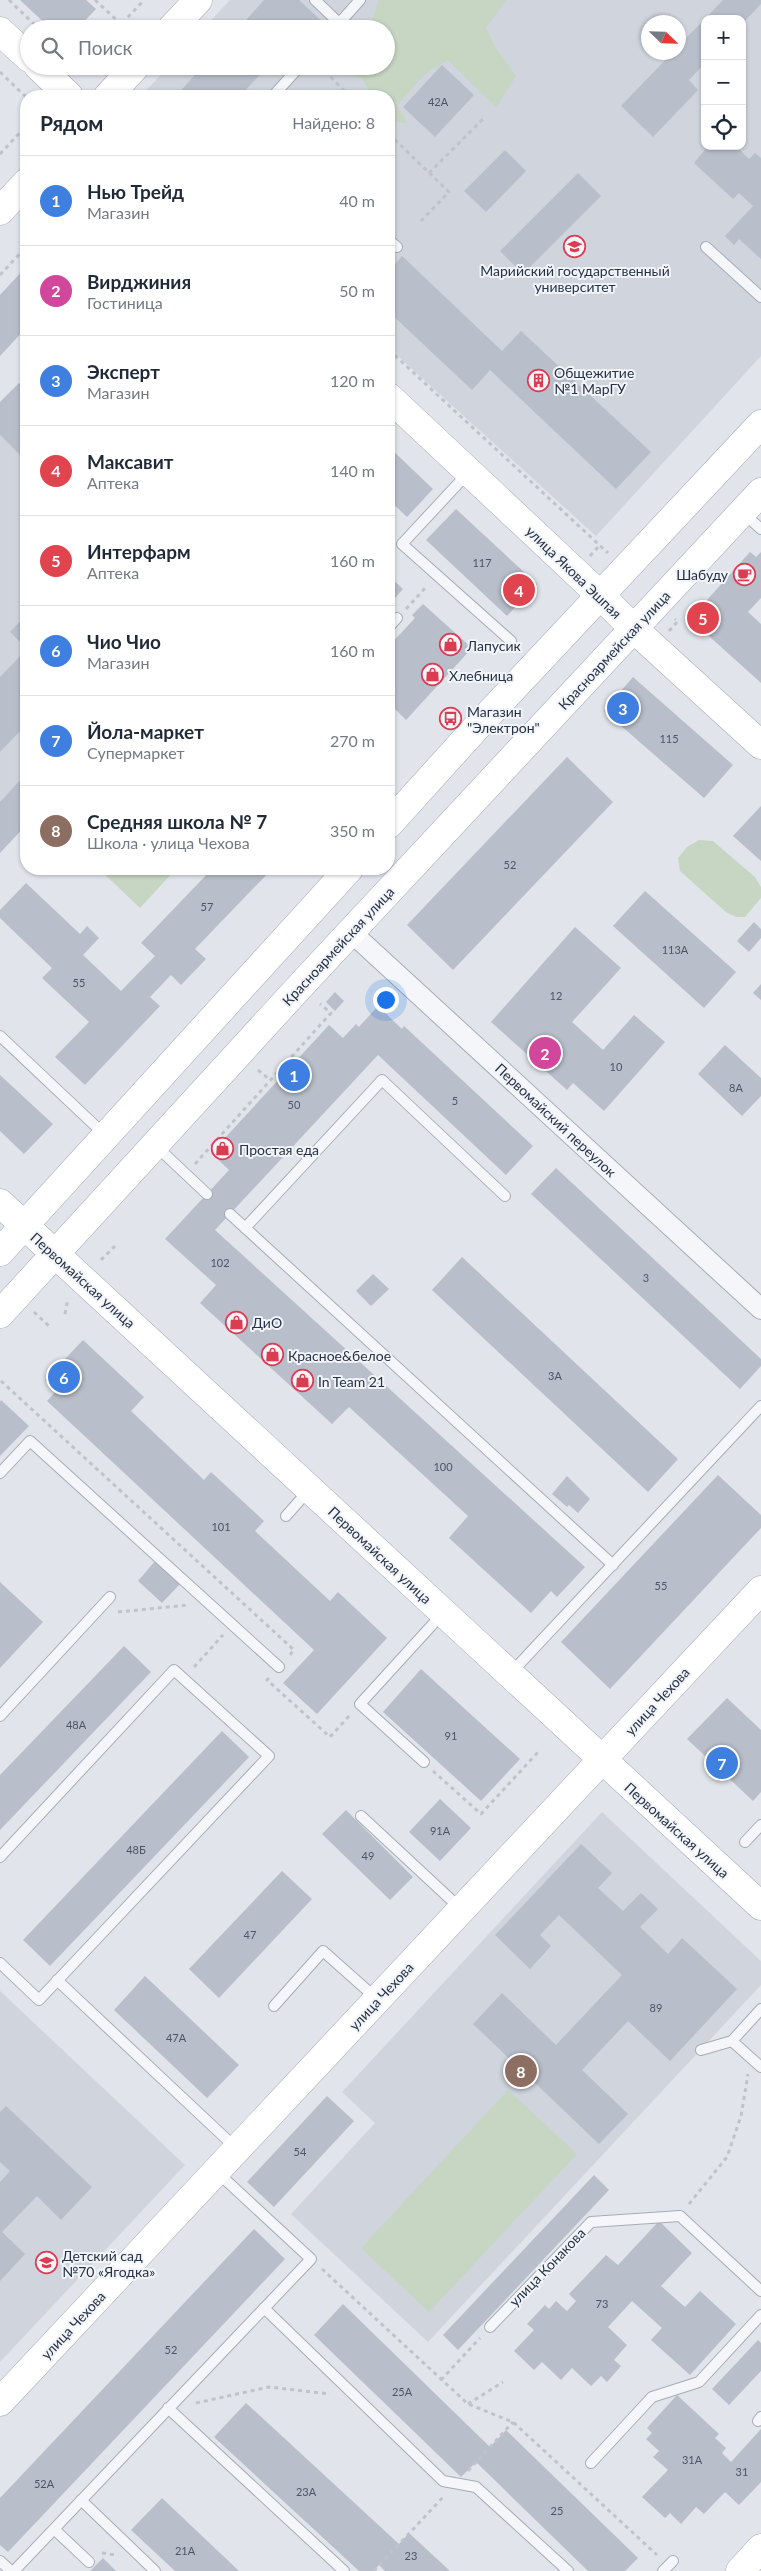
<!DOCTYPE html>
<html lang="ru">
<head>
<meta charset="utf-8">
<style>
	:root { --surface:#fff; --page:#f6f6f7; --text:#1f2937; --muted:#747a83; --line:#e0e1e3; --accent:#111827 }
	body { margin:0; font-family:Lato,sans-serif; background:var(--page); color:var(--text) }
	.controls { position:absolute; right:15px; top:15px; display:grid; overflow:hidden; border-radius:10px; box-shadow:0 1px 4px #0004 }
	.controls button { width:45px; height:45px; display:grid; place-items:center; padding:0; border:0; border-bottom:1px solid var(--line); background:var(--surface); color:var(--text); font:25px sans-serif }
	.compass { position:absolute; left:641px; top:15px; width:45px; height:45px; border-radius:50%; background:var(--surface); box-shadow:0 1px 4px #0004; rotate:113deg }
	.you { position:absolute; left:385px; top:999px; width:18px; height:18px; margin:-12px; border:4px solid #fff; border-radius:50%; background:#1a73e8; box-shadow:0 0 0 8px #1a73e833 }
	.badge { display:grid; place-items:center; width:32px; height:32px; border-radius:50%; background:var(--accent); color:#fff; font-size:16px; font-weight:700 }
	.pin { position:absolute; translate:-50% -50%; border:2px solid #fff; box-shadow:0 1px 5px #0006 }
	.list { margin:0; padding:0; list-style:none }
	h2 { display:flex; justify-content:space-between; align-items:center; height:65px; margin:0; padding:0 20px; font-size:21px }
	h2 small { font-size:16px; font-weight:400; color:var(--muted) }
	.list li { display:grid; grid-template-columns:32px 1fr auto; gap:15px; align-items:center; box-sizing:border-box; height:90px; padding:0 20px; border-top:1px solid var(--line) }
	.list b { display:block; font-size:19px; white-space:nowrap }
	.list p { margin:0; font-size:16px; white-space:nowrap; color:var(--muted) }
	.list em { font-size:16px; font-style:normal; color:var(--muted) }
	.icon { flex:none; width:28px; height:28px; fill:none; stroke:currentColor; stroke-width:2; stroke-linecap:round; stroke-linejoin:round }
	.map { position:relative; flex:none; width:761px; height:2571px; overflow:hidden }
	.search { position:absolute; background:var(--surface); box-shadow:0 1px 4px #0004; left:20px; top:20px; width:375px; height:55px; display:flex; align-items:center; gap:12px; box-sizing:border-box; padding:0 18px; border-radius:28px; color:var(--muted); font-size:19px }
	.panel { position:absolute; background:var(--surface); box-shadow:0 1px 4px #0004; left:20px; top:90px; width:375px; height:785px; border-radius:20px }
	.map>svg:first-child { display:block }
	.built { fill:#cfd4dd; fill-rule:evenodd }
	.green { fill:#c6d6c2 }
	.building { fill:#b8beca }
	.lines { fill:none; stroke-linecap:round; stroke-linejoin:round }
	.lane-casing { stroke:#a6acb6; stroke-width:12 }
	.street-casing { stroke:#a6acb6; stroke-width:22 }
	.secondary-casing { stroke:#a6acb6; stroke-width:29 }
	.primary-casing { stroke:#9fa9b8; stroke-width:29 }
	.path { stroke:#c0c3ca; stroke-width:3; stroke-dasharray:4 4; stroke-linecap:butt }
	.lane { stroke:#f5f6f9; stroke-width:10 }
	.street { stroke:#f5f6f9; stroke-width:20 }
	.secondary { stroke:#fff; stroke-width:28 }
	.primary { stroke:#fff; stroke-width:28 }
	.labels { text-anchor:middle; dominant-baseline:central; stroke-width:4; stroke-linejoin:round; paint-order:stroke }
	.number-label { font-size:11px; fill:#4c5566 }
	.poi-label { font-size:14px; fill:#283245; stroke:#f1f4f8; text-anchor:start }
	.street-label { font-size:14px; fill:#283245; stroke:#f1f4f8 }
</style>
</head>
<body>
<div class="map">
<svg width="761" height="2571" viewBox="0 0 761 2571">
	<rect width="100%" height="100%" fill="#e1e5eb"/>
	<path class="built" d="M230,0H761V356L596,536L389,348V96H141L169,66H386V29H203ZM705,19H742V146H705ZM648,22H678V52H648Z
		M0,435L26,461V825L0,853Z
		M602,1812L761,1961V1985L428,2342L291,2214L375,2123L342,2092Z
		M0,1991L185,2165L0,2362Z"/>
	<path class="green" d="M379,0H506L486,28L496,48L516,76L496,107L448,60L425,74L397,106L408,123L389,121V96H373L361,78L338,72V66H386V29H362L371,22Z
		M699,840L713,841L755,877L761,887V898L745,917H736L726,912L709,897L680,871L678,858L687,847Z
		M99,869H176L140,908Z
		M508,2090L577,2154L429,2312L361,2248Z"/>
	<path class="building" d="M20,0H86L96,9L79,27L75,24L71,29H51Z
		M264,0H299L328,27L326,29H238Z
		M723,0H761V4L742,24V19H705Z
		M705,19V63L689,80L698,90L653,137L621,106L673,52H678V46Z
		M442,65L474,95L435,137L403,107Z
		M203,66H268L240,96H176Z
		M708,146H736L749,159L755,153L761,158V259L739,239L734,245L725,236L753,206L739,193L733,199L694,163Z
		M505,150L526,171L486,212L464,191Z
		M578,173L601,196L523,274L500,251Z
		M402,256L502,351L521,331L651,452L616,489L490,370L472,390L389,312V271Z
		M26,267V328L0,356V295Z
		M19,383L26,390V461L0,435V402Z
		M389,447L433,489L407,517L389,500Z
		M456,509L537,584L507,616L426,540Z
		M750,552L756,557L761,552V598L748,612L761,624V683L690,619Z
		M389,576L403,589L389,605Z
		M423,604L472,648L406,720L389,703V646L415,618L412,615Z
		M26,615V648L10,632Z
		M26,650V725L0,752V677Z
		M633,677L733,765L704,798L604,711Z
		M567,757L613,802L453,970L407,925Z
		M23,777L26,780V825L0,853V802Z
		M761,806V861L733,836Z
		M212,869H272L195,949L206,959L181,985L171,975L150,997L160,1006L85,1085L55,1057L89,1022L42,978L52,968L0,918V910L26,883L80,934L87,926L99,938L83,955L121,991L155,956L141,943Z
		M645,891L736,972L704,1008L613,926Z
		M754,922L761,929V938L749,952L737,941Z
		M575,927L621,968L572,1022L603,1050L634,1015L665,1042L604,1111L573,1083L567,1090L491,1022Z
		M761,984V1000L753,993Z
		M335,992L344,1001L335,1011L326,1002Z
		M378,1006L402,1029L404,1026L533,1146L506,1175L378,1055L215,1230L585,1567L557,1597L551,1591L531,1613L449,1538L468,1516L349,1407L332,1424L200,1303L216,1285L165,1239L229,1170L211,1153L329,1025L343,1038L356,1024L359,1027Z
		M725,1045L761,1078V1096L742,1116L698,1074Z
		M0,1075L53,1124L24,1154L0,1131Z
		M556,1168L761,1359V1366L740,1389L531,1194Z
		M462,1257L678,1459L648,1492L432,1290Z
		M373,1274L389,1289L371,1306L356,1291Z
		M83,1340L144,1397L131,1411L204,1480L211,1472L264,1521L255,1531L330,1601L338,1592L387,1638L317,1714L283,1683L314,1650L47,1401L56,1391L45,1380Z
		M1,1400L29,1426L0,1456V1402Z
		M718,1475L761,1515V1528L610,1689L561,1642Z
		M567,1476L590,1499L578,1513L569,1505L567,1507L552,1494Z
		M155,1561L180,1584L162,1603L138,1581Z
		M0,1582L43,1622L0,1668Z
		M124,1646L151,1672L0,1830V1775Z
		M421,1669L520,1759L481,1801L383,1712Z
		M727,1698L761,1730V1792L753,1801L687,1739Z
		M222,1731L249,1757L50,1966L23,1940Z
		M440,1799L471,1828L440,1861L409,1832Z
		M346,1810L413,1877L390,1900L322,1834Z
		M581,1844L612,1873L598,1888L623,1911L641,1893L658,1909L640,1927L668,1954L682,1938L737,1989L670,2061L628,2021L582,2070L628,2114L599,2144L473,2024L502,1993L556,2045L622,1975L559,1915L540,1935L551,1946L530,1969L495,1935Z
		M282,1871L312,1899L219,1998L189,1969Z
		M145,1976L239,2065L207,2098L114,2010Z
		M327,2096L354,2121L274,2207L247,2182Z
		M6,2106L92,2187L61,2220L37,2196L2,2232L25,2254L0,2281V2182L10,2171L0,2162V2112Z
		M594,2175L609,2190L458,2350L443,2335Z
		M659,2221L692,2253L661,2286L685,2307L700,2291L736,2324L690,2375L651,2340L662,2328L632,2301L608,2327L627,2345L614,2360L621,2366L607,2382L601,2376L591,2386L572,2368L561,2380L542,2362L534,2370L514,2351L534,2330L527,2324L545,2305L549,2309L556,2301L567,2311L576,2301L569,2294L606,2255L618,2265Z
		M254,2229L285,2259L8,2552L0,2545V2498Z
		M343,2304L490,2447L506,2430L638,2558L625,2571H588L476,2462L461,2477L314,2335Z
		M758,2340L761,2343V2371L729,2405L712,2389Z
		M677,2395L719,2434L715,2438L726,2448L722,2453L731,2462L761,2429V2482L739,2505L725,2492L704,2514L696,2507L681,2524L670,2513L665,2518L642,2497L668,2470L653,2457L659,2451L646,2439L652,2433L647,2428Z
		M246,2403L399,2544L409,2533L450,2571H385L379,2565L374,2571H359L214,2437Z
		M162,2498L239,2571H175L131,2530Z
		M103,2558L116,2571H90Z"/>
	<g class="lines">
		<defs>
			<path id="lane" d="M315,0L339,23
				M334,29L360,0
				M273,96L300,66
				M389,240L397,247
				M706,247L761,297
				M468,473L402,544L511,641
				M743,513L761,529
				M389,627L397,618
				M0,1036L105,1135
				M156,1146L207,1194
				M230,1214L613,1565
				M245,1228L382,1080L505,1196
				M0,1473L30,1441L279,1667
				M286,1516L309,1490
				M510,1674L761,1406
				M0,1716L110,1597
				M424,1762L360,1704L443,1613
				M361,1816L461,1909
				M745,1842L761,1825
				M0,1857L174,1670L269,1756L39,2000L0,1963
				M57,1980L237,2149
				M274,2006L323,1951L377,1999
				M732,2041L761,2067
				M701,2050L732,2041L761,2009
				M264,2308L443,2481L476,2487L568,2571
				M490,2327L591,2222L680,2216L761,2291
				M168,2408L344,2571
				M758,2421L761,2417
				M591,2463L652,2397L699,2382L761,2315
				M81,2500L155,2571
				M54,2529L89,2562
				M0,2561L11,2571
				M14,2571L311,2259L217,2172
				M663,2571L673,2561"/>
			<path id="street" d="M351,932L761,1309"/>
			<path id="secondary" d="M171,29L198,0
				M0,31L29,58
				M38,66L69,96
				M108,96L136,66
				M0,211L26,183
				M389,397L600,595
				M634,629L761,745
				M0,2402L761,1590
				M740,2571L761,2548"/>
			<path id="primary" d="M600,595L634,629
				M389,824L474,730L761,424
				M0,1203L761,1906
				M0,1252L349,869
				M0,1314L304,982L761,492"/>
		</defs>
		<use href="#lane" class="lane-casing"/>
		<use href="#street" class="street-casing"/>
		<use href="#secondary" class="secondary-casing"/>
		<use href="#primary" class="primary-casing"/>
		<path class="path" d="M9,0L39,29
			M95,0L121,24
			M117,29L144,0
			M79,66H82
			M319,66L350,96
			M0,72L26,97
			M389,134L449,192L420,222
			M0,154L26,126
			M429,173L485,117
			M0,275L26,247
			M389,350L608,553
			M590,556L600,545
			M406,609L427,586
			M669,631L678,621L675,619
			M258,1070L270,1080
			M195,1164L331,1013L320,1004
			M101,1260L115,1246
			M34,1312L51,1328
			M65,1314L68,1298
			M1,1381L294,1650L288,1657
			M118,1612L188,1605
			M194,1667L223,1635
			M269,1678L267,1680L330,1737L350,1715
			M433,1771L481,1814L540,1750
			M689,2204L727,2157L741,2116L748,2074
			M322,2269L468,2404L513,2422L657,2555
			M441,2380L480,2338
			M196,2403L269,2387L330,2394
			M468,2404L503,2382
			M468,2471L513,2422
			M102,2553L116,2555
			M374,2571L445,2495"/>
		<use href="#lane" class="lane"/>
		<use href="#street" class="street"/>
		<use href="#secondary" class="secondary"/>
		<use href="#primary" class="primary"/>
	</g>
	<defs>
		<symbol id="university-ring" viewBox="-11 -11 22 22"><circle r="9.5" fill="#f1f4f8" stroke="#db3c50" stroke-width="1.5"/><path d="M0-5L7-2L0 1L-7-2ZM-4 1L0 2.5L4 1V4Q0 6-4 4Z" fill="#db3c50"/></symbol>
		<symbol id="building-ring" viewBox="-11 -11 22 22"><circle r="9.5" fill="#f1f4f8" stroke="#db3c50" stroke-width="1.5"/><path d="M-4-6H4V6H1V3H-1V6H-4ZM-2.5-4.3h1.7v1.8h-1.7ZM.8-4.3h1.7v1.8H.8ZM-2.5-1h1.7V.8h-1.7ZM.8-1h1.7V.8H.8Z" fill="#db3c50"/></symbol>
		<symbol id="cafe-ring" viewBox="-11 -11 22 22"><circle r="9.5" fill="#f1f4f8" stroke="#db3c50" stroke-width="1.5"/><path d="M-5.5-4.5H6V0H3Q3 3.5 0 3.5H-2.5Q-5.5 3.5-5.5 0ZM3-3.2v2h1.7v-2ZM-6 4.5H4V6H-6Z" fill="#db3c50"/></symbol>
		<symbol id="shop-ring" viewBox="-11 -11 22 22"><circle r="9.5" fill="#f1f4f8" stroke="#db3c50" stroke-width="1.5"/><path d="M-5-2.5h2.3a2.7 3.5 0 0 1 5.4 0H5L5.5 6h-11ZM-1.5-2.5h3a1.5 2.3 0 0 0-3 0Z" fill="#db3c50"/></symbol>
		<symbol id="bus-ring" viewBox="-11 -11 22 22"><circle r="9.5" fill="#f1f4f8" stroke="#db3c50" stroke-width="1.5"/><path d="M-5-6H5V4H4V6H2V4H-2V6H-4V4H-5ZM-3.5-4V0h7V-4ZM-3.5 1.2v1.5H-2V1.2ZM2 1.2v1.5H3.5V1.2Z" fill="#db3c50"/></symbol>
		<symbol id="school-ring" viewBox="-11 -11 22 22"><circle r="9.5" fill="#f1f4f8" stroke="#db3c50" stroke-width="1.5"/><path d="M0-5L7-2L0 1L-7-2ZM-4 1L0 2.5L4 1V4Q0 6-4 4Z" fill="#db3c50"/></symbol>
	</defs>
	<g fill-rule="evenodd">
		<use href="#university-ring" x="562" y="234" width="25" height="25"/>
		<use href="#building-ring" x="526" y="368" width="25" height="25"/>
		<use href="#cafe-ring" x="732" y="562" width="25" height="25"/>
		<use href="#shop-ring" x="438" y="632" width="25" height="25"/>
		<use href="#shop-ring" x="420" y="662" width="25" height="25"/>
		<use href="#bus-ring" x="438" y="706" width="25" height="25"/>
		<use href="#shop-ring" x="210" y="1136" width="25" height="25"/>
		<use href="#shop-ring" x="224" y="1310" width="25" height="25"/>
		<use href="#shop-ring" x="260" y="1342" width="25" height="25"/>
		<use href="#shop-ring" x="290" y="1368" width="25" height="25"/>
		<use href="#school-ring" x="34" y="2250" width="25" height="25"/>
	</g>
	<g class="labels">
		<g class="number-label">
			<text x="438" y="101">42А</text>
			<text x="482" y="562">117</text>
			<text x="669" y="738">115</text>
			<text x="510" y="864">52</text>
			<text x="207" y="906">57</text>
			<text x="675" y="949">113А</text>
			<text x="79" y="982">55</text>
			<text x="556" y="995">12</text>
			<text x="616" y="1066">10</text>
			<text x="736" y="1087">8А</text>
			<text x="455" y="1100">5</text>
			<text x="294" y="1104">50</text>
			<text x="220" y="1262">102</text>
			<text x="646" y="1277">3</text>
			<text x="555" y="1375">3А</text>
			<text x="443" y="1466">100</text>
			<text x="221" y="1526">101</text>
			<text x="661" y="1585">55</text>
			<text x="76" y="1724">48А</text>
			<text x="451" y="1735">91</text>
			<text x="440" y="1830">91А</text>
			<text x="136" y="1849">48Б</text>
			<text x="368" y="1855">49</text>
			<text x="250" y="1934">47</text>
			<text x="656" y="2007">89</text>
			<text x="176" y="2037">47А</text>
			<text x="300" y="2151">54</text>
			<text x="602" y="2303">73</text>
			<text x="171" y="2349">52</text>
			<text x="402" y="2391">25А</text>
			<text x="692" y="2459">31А</text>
			<text x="742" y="2471">31</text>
			<text x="44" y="2483">52А</text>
			<text x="306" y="2491">23А</text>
			<text x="557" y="2510">25</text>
			<text x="185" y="2550">21А</text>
			<text x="411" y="2555">23</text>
		</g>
		<g class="poi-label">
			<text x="575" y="270" text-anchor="middle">Марийский государственный<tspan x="575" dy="16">университет</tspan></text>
			<text x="554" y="372">Общежитие<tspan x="554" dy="16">№1 МарГУ</tspan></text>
			<text x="728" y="574" text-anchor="end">Шабуду</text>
			<text x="467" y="645">Лапусик</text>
			<text x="449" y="675">Хлебница</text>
			<text x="467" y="711">Магазин<tspan x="467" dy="16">"Электрон"</tspan></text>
			<text x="239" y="1149">Простая еда</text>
			<text x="252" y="1322">ДиО</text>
			<text x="288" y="1355">Красное&amp;белое</text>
			<text x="318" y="1381">In Team 21</text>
			<text x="62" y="2255">Детский сад<tspan x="62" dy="16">№70 «Ягодка»</tspan></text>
		</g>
		<g class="street-label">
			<text transform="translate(574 572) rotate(44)">улица Якова Эшпая</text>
			<text transform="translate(614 650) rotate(-47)">Красноармейская улица</text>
			<text transform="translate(338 946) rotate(-47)">Красноармейская улица</text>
			<text transform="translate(556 1120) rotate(43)">Первомайский переулок</text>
			<text transform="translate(83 1280) rotate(42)">Первомайская улица</text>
			<text transform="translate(380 1555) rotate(43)">Первомайская улица</text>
			<text transform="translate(657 1701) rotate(-47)">улица Чехова</text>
			<text transform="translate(677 1830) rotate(42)">Первомайская улица</text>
			<text transform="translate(381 1996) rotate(-47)">улица Чехова</text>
			<text transform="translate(547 2267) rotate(-46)">улица Конакова</text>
			<text transform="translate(73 2325) rotate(-47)">улица Чехова</text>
		</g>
	</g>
</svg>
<div class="controls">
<button>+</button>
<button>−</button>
<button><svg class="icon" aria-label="locate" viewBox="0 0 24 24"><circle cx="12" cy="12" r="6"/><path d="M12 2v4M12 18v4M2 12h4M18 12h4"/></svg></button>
</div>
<svg class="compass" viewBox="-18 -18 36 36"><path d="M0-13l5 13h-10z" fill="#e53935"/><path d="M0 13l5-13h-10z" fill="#747a83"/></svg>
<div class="you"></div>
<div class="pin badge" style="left:294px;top:1075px;background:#3f7fe0">1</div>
<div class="pin badge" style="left:545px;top:1053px;background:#d1479c">2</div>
<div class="pin badge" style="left:623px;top:708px;background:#3f7fe0">3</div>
<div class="pin badge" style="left:519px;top:590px;background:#e0444e">4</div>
<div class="pin badge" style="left:703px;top:618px;background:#e0444e">5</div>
<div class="pin badge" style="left:64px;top:1377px;background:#3f7fe0">6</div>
<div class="pin badge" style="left:722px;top:1763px;background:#3f7fe0">7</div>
<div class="pin badge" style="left:521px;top:2071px;background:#8d6e63">8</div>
<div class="search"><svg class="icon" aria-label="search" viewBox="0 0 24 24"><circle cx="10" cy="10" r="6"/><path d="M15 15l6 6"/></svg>Поиск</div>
<section class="panel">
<h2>Рядом<small>Найдено: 8</small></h2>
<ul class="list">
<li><span class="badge" style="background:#3f7fe0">1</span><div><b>Нью Трейд</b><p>Магазин</p></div><em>40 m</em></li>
<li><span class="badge" style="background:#d1479c">2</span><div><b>Вирджиния</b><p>Гостиница</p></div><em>50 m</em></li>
<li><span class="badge" style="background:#3f7fe0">3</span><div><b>Эксперт</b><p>Магазин</p></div><em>120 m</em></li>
<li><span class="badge" style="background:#e0444e">4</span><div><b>Максавит</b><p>Аптека</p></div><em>140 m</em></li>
<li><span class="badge" style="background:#e0444e">5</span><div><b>Интерфарм</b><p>Аптека</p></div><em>160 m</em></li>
<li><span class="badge" style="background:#3f7fe0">6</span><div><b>Чио Чио</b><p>Магазин</p></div><em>160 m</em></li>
<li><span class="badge" style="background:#3f7fe0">7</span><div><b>Йола-маркет</b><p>Супермаркет</p></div><em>270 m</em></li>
<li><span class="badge" style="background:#8d6e63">8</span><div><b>Средняя школа № 7</b><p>Школа · улица Чехова</p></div><em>350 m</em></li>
</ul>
</section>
</div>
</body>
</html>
